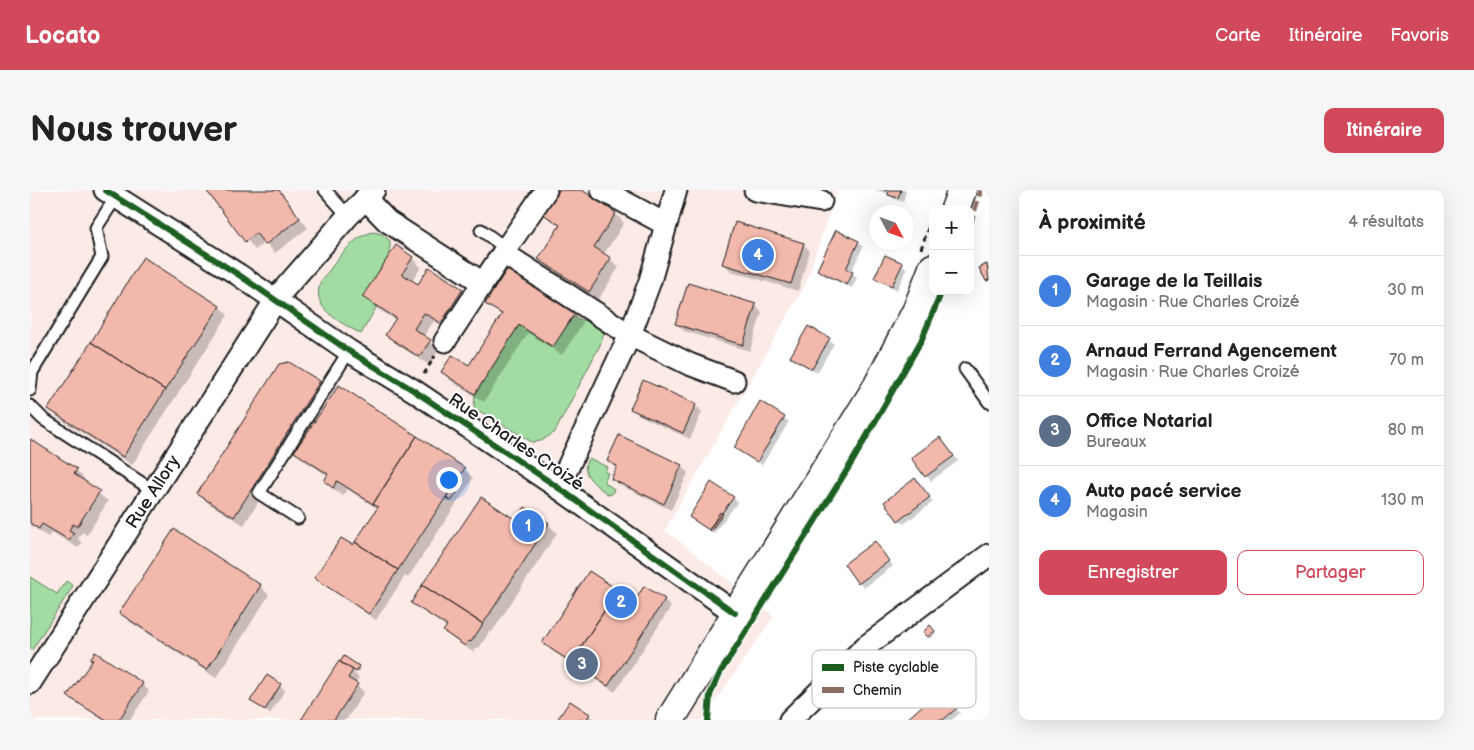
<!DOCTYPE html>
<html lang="fr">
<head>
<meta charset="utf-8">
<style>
	:root { --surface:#fff; --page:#f6f6f6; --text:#222; --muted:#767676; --line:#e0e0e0; --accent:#d1495b }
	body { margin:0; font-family:"Balsamiq Sans",sans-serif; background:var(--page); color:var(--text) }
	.controls { position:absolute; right:15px; top:15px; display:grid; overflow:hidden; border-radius:10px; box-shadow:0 5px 20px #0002 }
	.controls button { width:45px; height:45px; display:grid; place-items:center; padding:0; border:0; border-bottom:1px solid var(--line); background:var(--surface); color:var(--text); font:25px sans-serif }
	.compass { position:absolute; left:839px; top:15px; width:45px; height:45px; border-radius:50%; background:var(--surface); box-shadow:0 5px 20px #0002; rotate:131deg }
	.you { position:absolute; left:418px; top:289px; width:18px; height:18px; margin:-12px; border:4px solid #fff; border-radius:50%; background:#1a73e8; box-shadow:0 0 0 8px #1a73e833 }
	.badge { display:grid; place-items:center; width:32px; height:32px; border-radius:50%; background:var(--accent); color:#fff; font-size:16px; font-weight:700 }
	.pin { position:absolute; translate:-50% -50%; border:2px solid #fff; box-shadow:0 1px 5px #0006 }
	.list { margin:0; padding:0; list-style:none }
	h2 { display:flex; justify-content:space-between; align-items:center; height:65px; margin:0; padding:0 20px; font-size:21px }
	h2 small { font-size:16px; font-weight:400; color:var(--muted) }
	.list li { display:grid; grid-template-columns:32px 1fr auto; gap:15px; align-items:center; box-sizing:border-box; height:70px; padding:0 20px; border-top:1px solid var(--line) }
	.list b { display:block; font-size:19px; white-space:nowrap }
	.list p { margin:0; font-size:16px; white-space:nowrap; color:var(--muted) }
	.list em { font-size:16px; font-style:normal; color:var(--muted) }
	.actions { display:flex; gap:10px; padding:15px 20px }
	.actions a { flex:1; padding:11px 0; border:1px solid var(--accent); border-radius:10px; text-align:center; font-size:18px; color:var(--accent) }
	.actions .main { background:var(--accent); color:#fff }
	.map { position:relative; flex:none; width:959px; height:530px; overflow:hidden; border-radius:10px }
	header { display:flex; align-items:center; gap:30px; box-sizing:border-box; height:70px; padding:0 25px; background:var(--accent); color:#fff }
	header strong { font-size:24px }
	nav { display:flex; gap:28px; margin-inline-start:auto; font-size:18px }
	.intro { display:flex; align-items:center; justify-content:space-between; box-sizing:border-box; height:120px; padding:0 30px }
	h1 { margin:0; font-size:35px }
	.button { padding:12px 22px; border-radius:10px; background:var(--accent); color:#fff; font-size:18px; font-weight:700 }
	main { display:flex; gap:30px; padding:0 30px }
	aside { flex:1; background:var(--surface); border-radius:10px; box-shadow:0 5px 20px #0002 }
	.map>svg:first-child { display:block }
	.built { fill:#fbeae6 }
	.green { fill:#a2dca2; stroke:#5f7c5f }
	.shadow { fill:#0003 }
	.building { fill:#f2b8ab; stroke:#1c1c1c }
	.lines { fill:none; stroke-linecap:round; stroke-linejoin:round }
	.lane-casing { stroke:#1c1c1c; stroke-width:15 }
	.street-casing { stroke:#1c1c1c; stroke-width:25 }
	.secondary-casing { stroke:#1c1c1c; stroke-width:31 }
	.path { stroke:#1c1c1c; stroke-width:3; stroke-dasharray:5 4; stroke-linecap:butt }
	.lane { stroke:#fff; stroke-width:11 }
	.street { stroke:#fff; stroke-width:21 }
	.secondary { stroke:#fff; stroke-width:28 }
	.quiet { stroke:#8d6e63; stroke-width:5; stroke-dasharray:10 5; stroke-linecap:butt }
	.cycleway-casing { stroke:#fff; stroke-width:9 }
	.cycleway { stroke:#1b5e20; stroke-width:6 }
	.labels { text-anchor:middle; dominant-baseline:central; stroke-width:4; stroke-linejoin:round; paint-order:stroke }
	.street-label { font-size:18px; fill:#1c1c1c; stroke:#fff }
	.key { fill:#fff; stroke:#bbb; stroke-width:1 }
	.key-label { font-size:14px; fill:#1c1c1c }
</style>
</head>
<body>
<header>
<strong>Locato</strong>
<nav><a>Carte</a><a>Itinéraire</a><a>Favoris</a></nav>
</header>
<div class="intro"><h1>Nous trouver</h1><a class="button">Itinéraire</a></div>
<main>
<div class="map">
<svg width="959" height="530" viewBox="0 0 959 530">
	<rect width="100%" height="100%" fill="#fff"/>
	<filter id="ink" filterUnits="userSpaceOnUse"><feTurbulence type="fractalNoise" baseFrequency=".02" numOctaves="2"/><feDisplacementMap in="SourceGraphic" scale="10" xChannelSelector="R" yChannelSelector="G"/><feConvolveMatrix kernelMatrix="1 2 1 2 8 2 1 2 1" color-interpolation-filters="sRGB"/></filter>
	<g filter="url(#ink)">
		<path class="built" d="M0,0H807L775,95L635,340L744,426L672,530H0Z"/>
		<path class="green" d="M343,42L352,44L360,51V57L347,116L331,144C311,132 279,119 291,91C305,74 320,47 343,42Z
			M543,127L567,135L574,143L570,155L525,242L511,251L502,252L444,218L445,204L489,135L522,157Z
			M559,268L577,277L575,282L578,283L574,292L584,299L582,304L579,305C568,297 547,283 559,268Z
			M0,387L27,404L36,391L43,396L2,460L0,459Z"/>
		<path class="shadow" d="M178,0H249L278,38L245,63L235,52L225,60Z
			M530,0H549L586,24L594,33L574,64L589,77L568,110L518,78L510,69L530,37L515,24Z
			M844,0H875L876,1L873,12L864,9L859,4Z
			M829,52L833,57L821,82L827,88L822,98L793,85L789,80Z
			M773,54L780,61L768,101L701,81L694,74Z
			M382,68L391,77L382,91L388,96L399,79L432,100L441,109L420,141L404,131L393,147L409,160L399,175L366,154L357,145L366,130L343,116L334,107Z
			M955,73L959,78V92L950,76Z
			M872,74L877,79L867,100L846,88Z
			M457,113L544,124L553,133L532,165L498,143L454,212L421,191L413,182L439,177L472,126Z
			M725,115L732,122L720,161L654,141L647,134Z
			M189,116L198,125L102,275L29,228L20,219Z
			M779,137L804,154L787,183L762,167Z
			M289,192L298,201L214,335L178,313L169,304Z
			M309,197L434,279L443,288L378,388L375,386L346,430L286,388L323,357L348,319L317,299L313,306L304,300L295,291L298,286L275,271L266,262Z
			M665,215L672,222L660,249L609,225L602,218Z
			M754,228L759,232L732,275L705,257Z
			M0,251L46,280L55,289L54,292L78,311L57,345L52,342L48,349L52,353L48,358L22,342L18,347L0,335Z
			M914,253L928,271L901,291L883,269Z
			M578,271L651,276L658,283L641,320L590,295L583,288L587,279Z
			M890,294L903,312L874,334L869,330Z
			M703,308L708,312L684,343L660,327Z
			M487,331L518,334L527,343L462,442L460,441L449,458L446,457L443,462L422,448L415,441L417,438L382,412Z
			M144,340L230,396L239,405L186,488L100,432L91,423Z
			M849,357L863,376L834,398L815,374Z
			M587,401L593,409L603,415L634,410L641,417L585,502L521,460L514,453Z
			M900,437L906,443L900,449L894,442Z
			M310,473L330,479L328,483L320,479L329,488L325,494L334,502L316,530H273Z
			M238,487L255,500L240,524L222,511Z
			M112,494L119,501L100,530H73L39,505Z
			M910,499L930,523L922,530H878Z
			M559,525L564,530H529Z"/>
		<path class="building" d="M176,0H249L270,28L235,55L226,43L215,52Z
			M529,0H552L586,23L564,57L581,68L559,102L508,69L530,35L513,24Z
			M854,0H871L868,8L858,5L859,1Z
			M705,32L774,53L761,94L692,74Z
			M806,40L829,51L816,79L823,82L817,95L787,80Z
			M366,55L383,67L372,84L388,94L399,77L433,99L411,133L394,123L384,139L401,150L389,167L355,145L366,128L332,107Z
			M855,65L873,73L862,96L844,88Z
			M113,67L190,116L135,200L61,152Z
			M957,74L959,90L956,91L949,78Z
			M477,79L545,123L523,157L489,135L445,204L411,182L422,165L439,175L472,124L455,114Z
			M658,93L726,114L713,155L645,134Z
			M778,136L800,148L782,179L760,167Z
			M61,152L135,200L93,267L18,219Z
			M259,172L290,191L204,327L167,304L249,174Z
			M613,190L666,214L653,243L600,219Z
			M309,195L387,246L343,314L307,291L303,298L294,291L298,284L264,262Z
			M730,211L755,227L727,272L704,258Z
			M589,245L652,275L634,314L581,289L587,276L577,271Z
			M387,246L435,278L368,380L325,352L348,317L343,314Z
			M910,247L924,266L895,287L881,268Z
			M0,249L47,279L44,284L70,301L47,337L43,334L39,340L44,343L39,350L12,334L9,339L0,333Z
			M885,288L900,307L868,331L854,312Z
			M681,292L704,307L679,340L659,327Z
			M421,299L427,303L421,311L416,308Z
			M451,307L486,330L495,317L519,333L453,434L392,395Z
			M690,322L693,324L681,341L679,340Z
			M144,339L231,395L177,480L89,423Z
			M311,348L323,355L325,352L368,380L339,424L284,388Z
			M845,351L859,371L828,394L814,374Z
			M559,381L588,400L541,472L512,453Z
			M392,395L453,434L441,452L438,451L435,456L413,441L417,436L381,413Z
			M614,396L635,409L578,496L541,472L586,403L603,414Z
			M900,435L905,441L898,447L893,442Z
			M65,462L113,493L89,530H75L37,506L63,470L60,469Z
			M314,466L329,476L326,482L310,472Z
			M309,471L323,480L318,488L328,494L304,530H271Z
			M237,485L251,494L235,520L220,511Z
			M905,493L927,518L913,530H876L901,508L895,502Z
			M540,511L560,524L556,530H527Z"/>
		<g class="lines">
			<defs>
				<path id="lane" d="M295,0L318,26
					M451,40L477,59
					M935,179L959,212
					M0,200L2,182L72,67L66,38L86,7
					M0,216L13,229L124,301
					M268,328L229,303L319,161"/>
				<path id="street" d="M75,0L209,85L319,161L383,200L523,294L705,423
					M572,0L635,34
					M725,0L791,11
					M335,8L357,31L453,93L473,63L600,145L659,174L704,191
					M473,63L516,0
					M415,151L453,93
					M528,298L600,145L620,91L646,0
					M0,493L249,105L318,26L344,0
					M760,530L835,457L959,365"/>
				<path id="secondary" d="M925,19L932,0
					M640,530L847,197L887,120L903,78"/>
			</defs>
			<use href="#lane" class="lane-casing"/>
			<use href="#street" class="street-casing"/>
			<use href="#secondary" class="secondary-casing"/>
			<path class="path" d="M891,59L903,24
				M394,184L405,166"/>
			<use href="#lane" class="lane"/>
			<use href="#street" class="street"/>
			<use href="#secondary" class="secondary"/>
			<path class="quiet" d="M940,35L951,0"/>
			<defs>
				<path id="cycleway" d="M75,0L209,85L319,161L383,200L523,294L705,423
					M678,530L680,505L690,483L822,272L891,151L912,101"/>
			</defs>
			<use href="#cycleway" class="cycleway-casing"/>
			<use href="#cycleway" class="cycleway"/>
		</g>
	</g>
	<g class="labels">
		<g class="street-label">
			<text transform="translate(486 252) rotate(34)">Rue Charles Croizé</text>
			<text transform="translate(123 302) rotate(-57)">Rue Allory</text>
		</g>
	</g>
	<rect x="782" y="460" width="164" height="58" rx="8" class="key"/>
	<rect x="792" y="474" width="22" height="7" fill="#1b5e20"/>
	<rect x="792" y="497" width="22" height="6" fill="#8d6e63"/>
	<g class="key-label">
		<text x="823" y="482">Piste cyclable</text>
		<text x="823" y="505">Chemin</text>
	</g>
</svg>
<div class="controls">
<button>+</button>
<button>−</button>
</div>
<svg class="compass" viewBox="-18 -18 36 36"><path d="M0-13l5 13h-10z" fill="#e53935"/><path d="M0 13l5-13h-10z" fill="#767676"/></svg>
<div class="you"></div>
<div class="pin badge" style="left:498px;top:336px;background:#3f7fe0">1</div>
<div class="pin badge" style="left:591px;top:412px;background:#3f7fe0">2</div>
<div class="pin badge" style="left:552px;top:474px;background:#5c6f8a">3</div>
<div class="pin badge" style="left:728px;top:65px;background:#3f7fe0">4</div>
</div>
<aside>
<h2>À proximité<small>4 résultats</small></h2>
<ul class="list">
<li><span class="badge" style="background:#3f7fe0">1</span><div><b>Garage de la Teillais</b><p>Magasin · Rue Charles Croizé</p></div><em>30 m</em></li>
<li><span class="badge" style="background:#3f7fe0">2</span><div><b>Arnaud Ferrand Agencement</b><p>Magasin · Rue Charles Croizé</p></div><em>70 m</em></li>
<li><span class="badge" style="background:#5c6f8a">3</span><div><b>Office Notarial</b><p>Bureaux</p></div><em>80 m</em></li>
<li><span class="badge" style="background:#3f7fe0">4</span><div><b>Auto pacé service</b><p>Magasin</p></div><em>130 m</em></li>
</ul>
<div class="actions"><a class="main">Enregistrer</a><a>Partager</a></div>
</aside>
</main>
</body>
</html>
